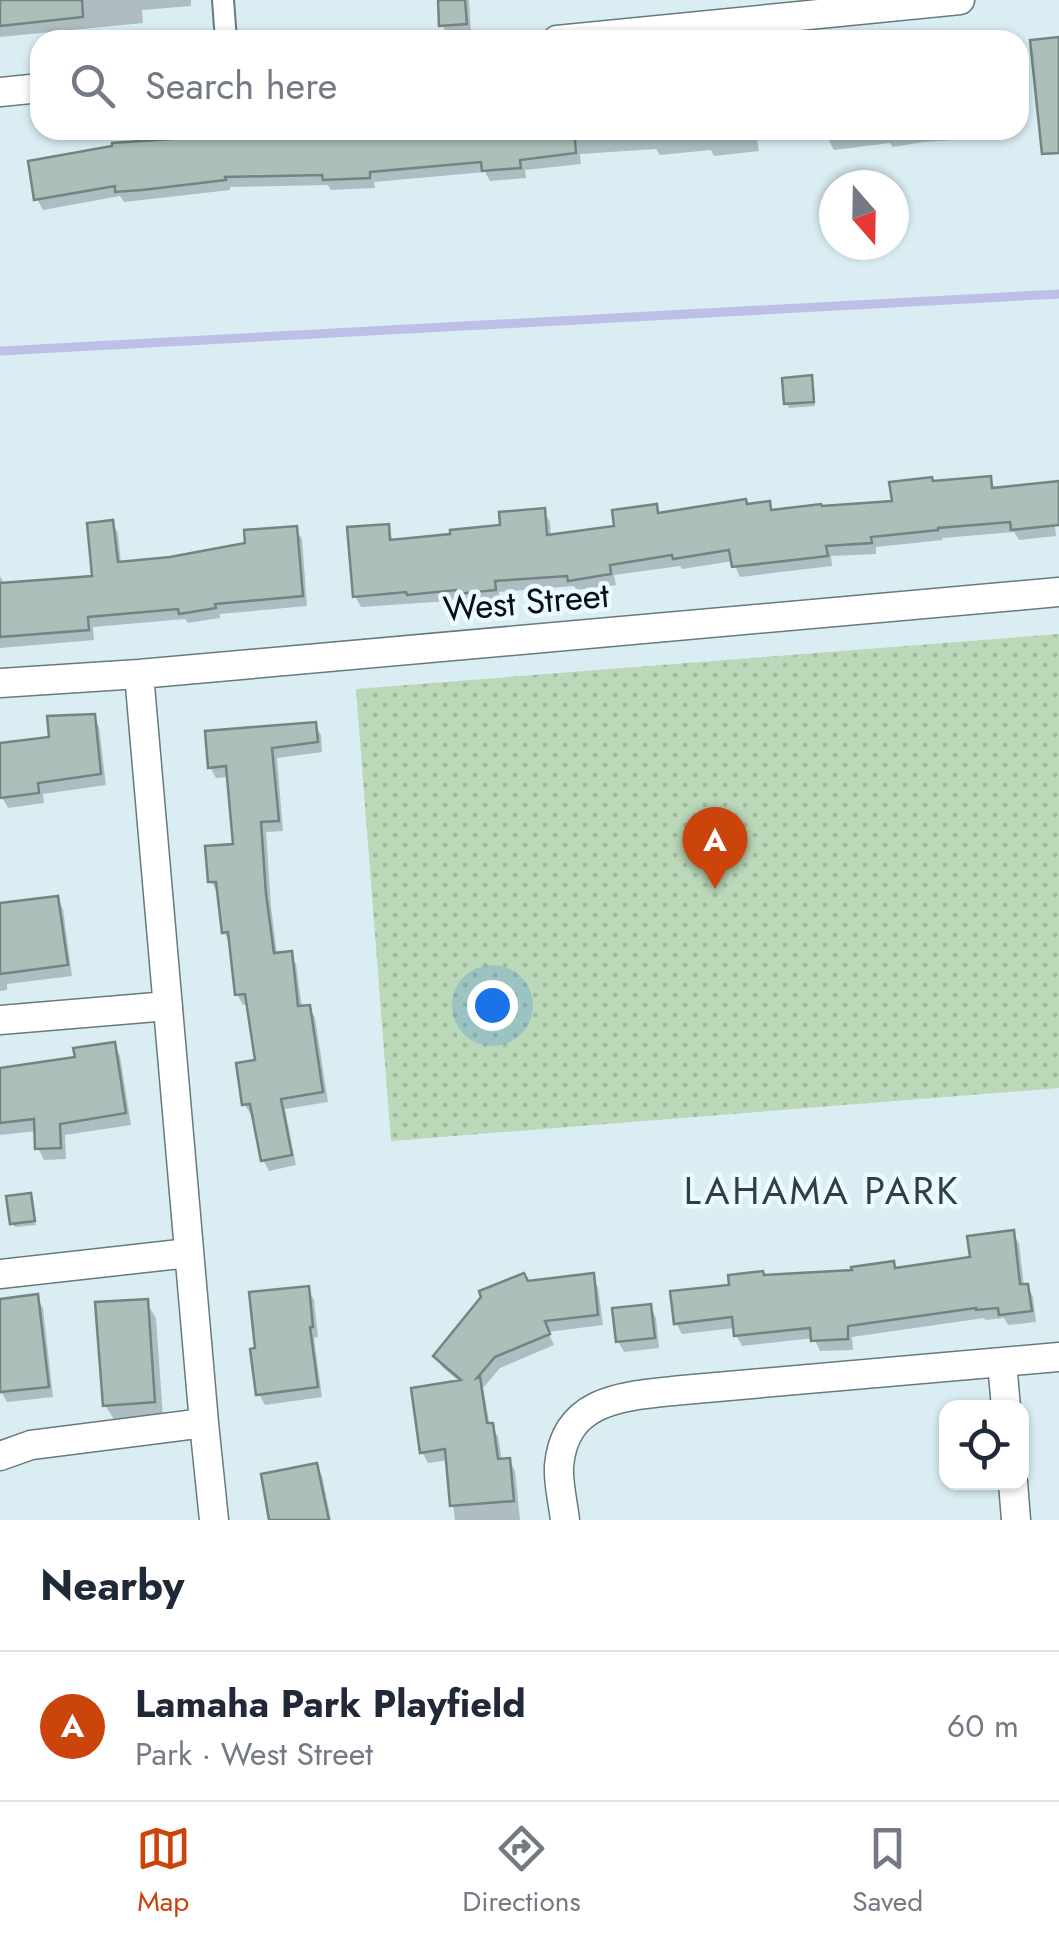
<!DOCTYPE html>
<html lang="en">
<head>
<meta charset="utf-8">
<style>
	:root { --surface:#fff; --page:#f6f6f7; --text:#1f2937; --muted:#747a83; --line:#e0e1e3; --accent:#cb440c }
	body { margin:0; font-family:Jost,sans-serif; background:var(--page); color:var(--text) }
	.controls { position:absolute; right:30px; bottom:30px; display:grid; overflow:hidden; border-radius:20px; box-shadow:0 2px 8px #0004 }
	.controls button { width:90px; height:90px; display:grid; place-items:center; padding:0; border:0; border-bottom:2px solid var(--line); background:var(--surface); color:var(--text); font:50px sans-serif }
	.compass { position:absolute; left:819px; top:170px; width:90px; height:90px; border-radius:50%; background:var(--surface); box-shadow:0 2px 8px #0004; rotate:160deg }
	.you { position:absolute; left:492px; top:1005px; width:35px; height:35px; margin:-25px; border:8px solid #fff; border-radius:50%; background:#1a73e8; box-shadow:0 0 0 15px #1a73e833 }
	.badge { display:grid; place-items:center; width:65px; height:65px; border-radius:50%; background:var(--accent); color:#fff; font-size:32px; font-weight:700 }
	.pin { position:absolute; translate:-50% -82px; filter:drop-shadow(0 2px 5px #0008) }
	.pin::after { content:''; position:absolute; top:52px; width:35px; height:30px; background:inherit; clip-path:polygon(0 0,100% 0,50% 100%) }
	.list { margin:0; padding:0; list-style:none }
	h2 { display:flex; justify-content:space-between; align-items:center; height:130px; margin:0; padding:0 40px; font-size:42px }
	h2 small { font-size:32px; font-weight:400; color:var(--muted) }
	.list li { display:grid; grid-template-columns:65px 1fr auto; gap:30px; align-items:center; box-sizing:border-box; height:150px; padding:0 40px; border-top:2px solid var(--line) }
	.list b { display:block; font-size:38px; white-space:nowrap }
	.list p { margin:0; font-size:32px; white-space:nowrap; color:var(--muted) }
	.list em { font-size:32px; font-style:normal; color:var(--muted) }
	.icon { flex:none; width:55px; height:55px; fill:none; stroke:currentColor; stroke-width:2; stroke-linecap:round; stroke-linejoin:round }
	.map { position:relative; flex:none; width:1059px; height:1520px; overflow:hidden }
	.search { position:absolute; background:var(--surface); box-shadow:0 2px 8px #0004; left:30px; right:30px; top:30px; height:110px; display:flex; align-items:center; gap:25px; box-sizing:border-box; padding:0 35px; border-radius:30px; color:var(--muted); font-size:38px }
	.sheet { height:280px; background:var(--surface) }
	nav { display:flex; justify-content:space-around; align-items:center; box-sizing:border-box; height:140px; border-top:2px solid var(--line); background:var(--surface); font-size:28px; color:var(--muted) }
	nav a { display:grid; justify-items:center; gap:5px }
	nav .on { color:var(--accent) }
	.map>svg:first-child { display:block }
	.park { fill:url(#park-dots) }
	.shadow { fill:#0003 }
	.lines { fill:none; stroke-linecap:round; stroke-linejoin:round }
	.stream { stroke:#bdbfe6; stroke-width:9 }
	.building { fill:#acbfba; stroke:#738580; stroke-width:2.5 }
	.pedestrian-casing { stroke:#677a7e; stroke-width:24 }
	.minor-casing { stroke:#677a7e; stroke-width:31 }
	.pedestrian { stroke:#fff; stroke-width:20 }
	.minor { stroke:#fff; stroke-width:28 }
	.labels { text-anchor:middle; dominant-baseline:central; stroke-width:9; stroke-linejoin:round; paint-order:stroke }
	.street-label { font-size:35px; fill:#070e0f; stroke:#eafafe }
	.neighbourhood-label { font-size:38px; letter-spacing:2.5px; fill:#2f3f43; stroke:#eafafe }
</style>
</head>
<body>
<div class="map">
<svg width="1059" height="1520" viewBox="0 0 1059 1520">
	<defs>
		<pattern id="park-dots" width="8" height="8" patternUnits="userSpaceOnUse" patternTransform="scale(2.5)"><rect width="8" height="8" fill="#bbd8b9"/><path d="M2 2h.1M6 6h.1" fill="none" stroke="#9fb89e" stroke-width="1.8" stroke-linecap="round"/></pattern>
	</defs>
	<rect width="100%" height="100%" fill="#d9edf2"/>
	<path class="park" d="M1059,634V1088L391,1141L356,689Z"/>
	<path class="shadow" d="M0,0H191V6L142,10L143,23L0,37Z
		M440,0H469L471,34L448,35L442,25Z
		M232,130H983L984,138L924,142L893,147L890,143L834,150L828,139L827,132L757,138L759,151L714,156L711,150L660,155L656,149L580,154L581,164L525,170L526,178L490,181L485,172L374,182L375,188L331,190L328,185L230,187V190L124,202L120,196L43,210L37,199L174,141Z
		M811,378L813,383L815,406L789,408L787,404Z
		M990,479L996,490L1059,483V517L1054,518L1056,536L1019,540L1014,532L942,538L943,540L876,547V554L831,556L832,566L740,577L733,561L682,569L680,566L614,575L616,585L576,590L574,586L499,592L500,600L465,604L463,600L361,607L355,596L387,526L394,542L503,527L543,511L550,522L551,537L617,528L656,506L661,515L769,503L774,512L894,504L933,483Z
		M112,523L118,533L121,564L171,559L247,545L295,528L302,539L307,606L220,614V618L188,623L185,619L93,627L94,640L0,648V576L5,585L95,578Z
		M93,716L99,727L106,785L43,794L44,803L8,808L2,797L0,746L52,739Z
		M315,725L321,735L322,752L277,758L283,831L266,832L271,907L277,955L290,954L296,964L302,1008L309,1007L315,1018L328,1102L285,1109L296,1165L269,1171L263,1160L254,1114L251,1115L245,1105L258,1062L249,1004L243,1005L237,994L230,943L224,932L220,892H217L211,881L236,846L230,777L216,778L210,767Z
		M57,898L63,909L72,976L7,984V990L0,991V905Z
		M114,1044L120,1056L131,1125L65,1135L66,1159L44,1160L38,1148L37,1131L0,1135V1070L78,1059Z
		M30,1196L36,1225L15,1227L12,1223Z
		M1013,1233L1019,1244L1024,1286H1027L1033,1297L1036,1322L1008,1325L1004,1318L985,1320L984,1318L852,1337L853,1350L820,1351L814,1338L742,1346L736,1335L735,1328L682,1334L676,1323L731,1287L764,1277L855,1273L893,1264L896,1270L972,1259Z
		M592,1276L598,1287L603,1325L548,1332L554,1345L500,1368L483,1388L490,1426L498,1436L502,1461L509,1460L515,1471L520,1520H455L448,1460L428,1463L422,1452L461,1383L442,1367L436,1356L528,1284Z
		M308,1289L314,1300L318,1337L314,1338L322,1397L265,1405L259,1394Z
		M36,1297L43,1308L53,1397L7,1402L2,1393L0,1394V1301Z
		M146,1302L156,1318L163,1418L115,1421L105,1405Z
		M650,1307L656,1318L659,1348L624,1352L618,1341Z
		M316,1465L322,1476L331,1520H274Z"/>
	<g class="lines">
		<path class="stream" d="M0,351L1059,294"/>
	</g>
	<path class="building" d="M0,0H82L83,17L0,26Z
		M438,0H465L467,24L439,26Z
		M1059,37V153L1042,154L1030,40Z
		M210,130H574L576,153L520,160L521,168L482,171L481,162L370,172V178L323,180L322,175L225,177L226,180L142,190L115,192V186L34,200L28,161L112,146V143L171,139V135Z
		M812,375L814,402L784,404L782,378Z
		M991,476L992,488L1059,481V525L1011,530L1010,522L938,528V530L871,537L872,543L826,546L828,556L785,561L732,567L729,550L673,559L672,555L610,565L611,574L568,581L567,576L495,581L496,590L457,594L456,590L407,595L406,592L353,597L347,527L389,524L390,540L450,534V530L500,525L499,512L545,508L547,535L614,526L612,510L657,504L658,513L746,499L747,504L770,501L771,510L821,504L822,506L892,501L889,482L932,477L933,481Z
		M113,520L118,562L170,557L245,543L244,530L297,526L303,596L215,604L216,608L179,614L178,609L88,617L89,630L0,637V583L92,576L87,523Z
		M95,714L101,774L38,783L39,793L0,798V743L49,737L47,716Z
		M316,722L318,742L272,748L279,821L261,822L266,894L274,953L292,951L298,1006L310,1005L323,1092L281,1099L292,1155L261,1161L250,1104L242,1105L236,1063L255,1060L245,994L235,995L228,932L222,933L216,882H208L205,846L233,844L226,766L208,768L205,731Z
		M58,896L68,965L0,974V903Z
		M115,1042L126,1113L60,1124L61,1148L35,1149L34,1119L0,1123V1068L75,1057L73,1048Z
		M31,1193L35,1221L10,1224L6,1196Z
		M1014,1230L1020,1284H1028L1032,1311L999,1315L998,1308L976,1310V1308L848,1326V1339L811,1341L810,1328L734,1336L732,1317L674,1324L670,1291L729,1285L728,1275L763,1271L764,1275L852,1270L851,1267L894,1261L895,1268L970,1257L967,1236Z
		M524,1273L528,1281L594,1273L598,1315L545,1321L550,1334L495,1357L477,1378L480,1377L487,1423H493L498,1459L510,1458L514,1501L450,1506L445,1449L420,1453L411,1388L461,1380L433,1356L481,1297L479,1291Z
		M309,1286L313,1327H310L318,1387L256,1395L250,1349L255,1348L249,1292Z
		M38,1294L49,1387L0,1392V1299Z
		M148,1299L155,1402L103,1406L95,1302Z
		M651,1304L655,1338L616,1342L612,1308Z
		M317,1463L329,1520H269L261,1474Z"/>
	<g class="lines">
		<defs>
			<path id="pedestrian" d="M223,0L226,40"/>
			<path id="minor" d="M557,40L960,0
				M0,92L40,88
				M139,674L204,1423L214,1520
				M0,683L139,674L1059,592
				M0,1020L168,1006
				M0,1274L189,1253
				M1002,1362L1006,1408
				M0,1456L31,1445L204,1423
				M1013,1482L1016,1520
				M565,1520C563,1503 558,1483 559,1466C565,1396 628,1396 683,1390L1059,1357"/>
		</defs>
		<use href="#pedestrian" class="pedestrian-casing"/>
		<use href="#minor" class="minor-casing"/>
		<use href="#pedestrian" class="pedestrian"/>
		<use href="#minor" class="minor"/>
	</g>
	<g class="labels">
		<g class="street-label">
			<text transform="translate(526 602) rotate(-5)">West Street</text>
		</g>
		<g class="neighbourhood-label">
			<text x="822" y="1190">LAHAMA PARK</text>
		</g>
	</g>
</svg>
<div class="controls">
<button><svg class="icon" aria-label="locate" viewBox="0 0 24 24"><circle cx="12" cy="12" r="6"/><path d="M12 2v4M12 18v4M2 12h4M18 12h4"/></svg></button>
</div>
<svg class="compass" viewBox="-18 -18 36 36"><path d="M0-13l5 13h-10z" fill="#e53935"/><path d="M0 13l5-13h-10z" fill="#747a83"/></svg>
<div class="you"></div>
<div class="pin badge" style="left:715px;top:889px">A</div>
<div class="search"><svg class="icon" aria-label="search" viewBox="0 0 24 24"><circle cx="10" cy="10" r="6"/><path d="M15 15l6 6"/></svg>Search here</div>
</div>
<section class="sheet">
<h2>Nearby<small></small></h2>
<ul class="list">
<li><span class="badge">A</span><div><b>Lamaha Park Playfield</b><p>Park · West Street</p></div><em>60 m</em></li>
</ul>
</section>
<nav>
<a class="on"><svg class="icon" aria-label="map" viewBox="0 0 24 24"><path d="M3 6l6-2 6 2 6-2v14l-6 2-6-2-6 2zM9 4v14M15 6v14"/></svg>Map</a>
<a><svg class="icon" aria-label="directions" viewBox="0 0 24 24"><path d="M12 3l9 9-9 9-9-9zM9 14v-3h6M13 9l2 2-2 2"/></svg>Directions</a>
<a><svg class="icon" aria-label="saved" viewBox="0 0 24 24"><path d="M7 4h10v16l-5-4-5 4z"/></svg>Saved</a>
</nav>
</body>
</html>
